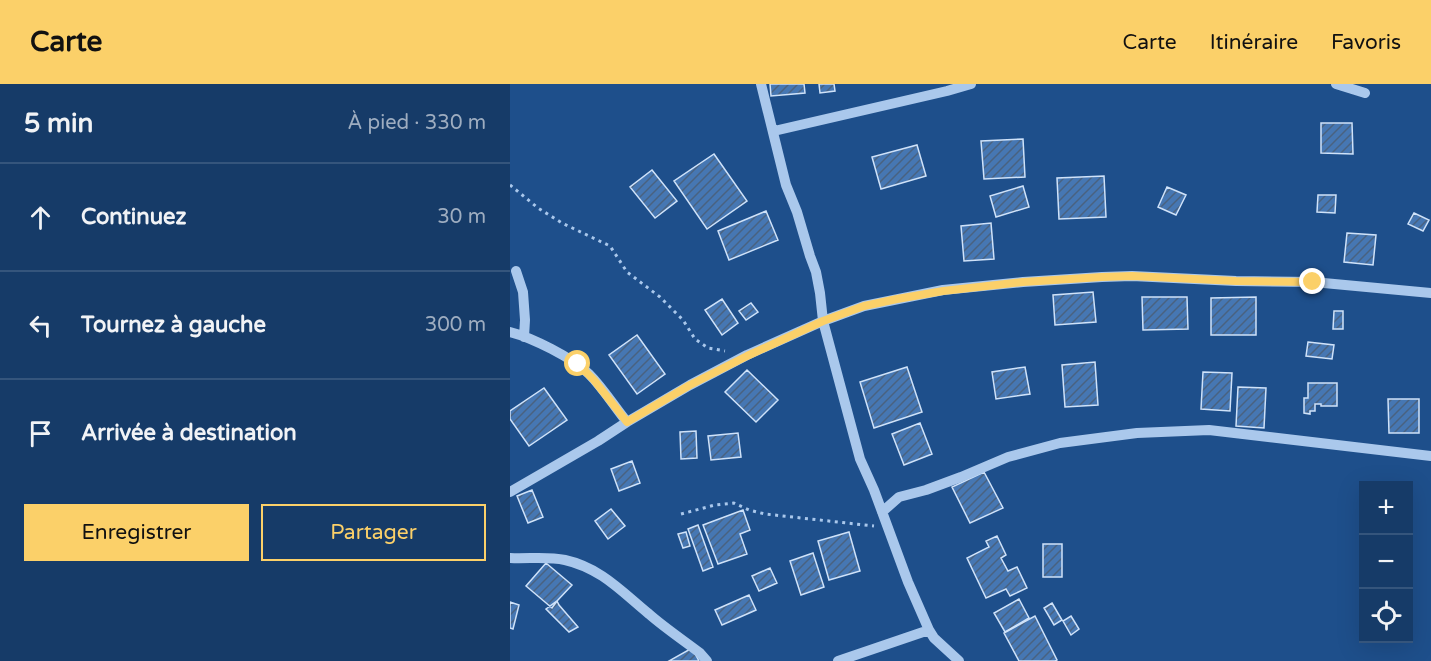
<!DOCTYPE html>
<html lang="fr">
<head>
<meta charset="utf-8">
<style>
	:root { --surface:#163b68; --page:#234671; --text:#f1f3f6; --muted:#9eadc0; --line:#35557c; --accent:#fbd069 }
	body { margin:0; font-family:"Varela Round",sans-serif; background:var(--page); color:var(--text) }
	.controls { position:absolute; right:18px; bottom:18px; display:grid; overflow:hidden; border-radius:0px; box-shadow:0 6px 24px #0002 }
	.controls button { width:54px; height:54px; display:grid; place-items:center; padding:0; border:0; border-bottom:2px solid var(--line); background:var(--surface); color:var(--text); font:30px sans-serif }
	.stop { position:absolute; width:18px; height:18px; margin:-14px; border:4px solid #fbd069; border-radius:50%; background:#fff }
	.stop.end { background:#fbd069; border-color:#fff; box-shadow:0 2px 6px #0008 }
	.list { margin:0; padding:0; list-style:none }
	h2 { display:flex; justify-content:space-between; align-items:center; height:78px; margin:0; padding:0 24px; font-size:26px }
	h2 small { font-size:20px; font-weight:400; color:var(--muted) }
	.list li { display:grid; grid-template-columns:39px 1fr auto; gap:18px; align-items:center; box-sizing:border-box; height:108px; padding:0 24px; border-top:2px solid var(--line) }
	.list b { display:block; font-size:22px; white-space:nowrap }
	.list em { font-size:20px; font-style:normal; color:var(--muted) }
	.actions { display:flex; gap:12px; padding:18px 24px }
	.actions a { flex:1; padding:14px 0; border:2px solid var(--accent); border-radius:0px; text-align:center; font-size:21px; color:var(--accent) }
	.actions .main { background:var(--accent); color:#111 }
	.icon { flex:none; width:33px; height:33px; fill:none; stroke:currentColor; stroke-width:2; stroke-linecap:round; stroke-linejoin:round }
	.map { position:relative; flex:none; width:921px; height:577px; overflow:hidden }
	header { display:flex; align-items:center; gap:36px; box-sizing:border-box; height:84px; padding:0 30px; background:var(--accent); color:#111 }
	header strong { font-size:28px }
	nav { display:flex; gap:33px; margin-inline-start:auto; font-size:21px }
	main { display:flex }
	aside { flex:1; background:var(--surface) }
	.map>svg:first-child { display:block }
	.building { fill:url(#building-hatch); stroke:#cfe2f9; stroke-width:1.5 }
	.lines { fill:none; stroke-linecap:round; stroke-linejoin:round }
	.path { stroke:#aac8ec; stroke-width:3; stroke-dasharray:3 4.5; stroke-linecap:butt }
	.minor { stroke:#aac8ec; stroke-width:10 }
	.route { stroke:#fbd069; stroke-width:8 }
</style>
</head>
<body>
<header>
<strong>Carte</strong>
<nav><a>Carte</a><a>Itinéraire</a><a>Favoris</a></nav>
</header>
<main>
<aside>
<h2>5 min<small>À pied · 330 m</small></h2>
<ul class="list">
<li><svg class="icon" aria-label="ahead" viewBox="0 0 24 24"><path d="M12 20V5M6 11l6-6 6 6"/></svg><div><b>Continuez</b></div><em>30 m</em></li>
<li><svg class="icon" aria-label="left" viewBox="0 0 24 24"><path d="M17 20v-9H6M10 6l-5 5 5 5"/></svg><div><b>Tournez à gauche</b></div><em>300 m</em></li>
<li><svg class="icon" aria-label="arrive" viewBox="0 0 24 24"><path d="M6 21V4h12l-3 4 3 4H6"/></svg><div><b>Arrivée à destination</b></div></li>
</ul>
<div class="actions"><a class="main">Enregistrer</a><a>Partager</a></div>
</aside>
<div class="map">
<svg width="921" height="577" viewBox="0 0 921 577">
	<defs>
		<pattern id="building-hatch" width="6" height="6" patternUnits="userSpaceOnUse" patternTransform="scale(1.5)"><rect width="6" height="6" fill="#4677b3"/><path d="M-1 1l2-2M0 6l6-6M5 7l2-2" fill="none" stroke="#496280"/></pattern>
	</defs>
	<rect width="100%" height="100%" fill="#1e4f8b"/>
	<path class="building" d="M260,0H294L295,9L261,12Z
		M309,0H324L325,7L310,9Z
		M811,39H842L843,70L811,69Z
		M513,55L515,93L474,95L471,57Z
		M407,61L416,92L371,105L362,73Z
		M204,70L237,117L197,145L164,97Z
		M142,86L167,117L145,134L120,103Z
		M594,92L596,133L549,135L547,94Z
		M513,102L519,123L486,133L480,112Z
		M657,103L676,111L666,131L648,123Z
		M808,111H826L825,129L807,128Z
		M256,127L268,156L219,176L208,147Z
		M904,129L919,136L913,147L898,140Z
		M481,139L484,175L454,177L451,142Z
		M837,149L866,151L863,181L834,178Z
		M583,208L586,238L545,241L543,211Z
		M632,213H677L678,245L633,246Z
		M746,213V251H701V214Z
		M212,215L228,239L212,251L195,226Z
		M241,219L248,228L236,236L229,227Z
		M824,227H833V245H823Z
		M127,251L155,290L127,310L99,271Z
		M798,258L824,261L822,275L796,272Z
		M585,278L588,321L555,323L552,281Z
		M397,283L412,328L364,344L350,298Z
		M515,283L520,310L486,315L482,288Z
		M237,286L268,316L246,338L215,308Z
		M693,288L722,289L720,327L691,325Z
		M798,299H827V322H811V320H805V327H800V330L794,329V314H798Z
		M728,303L756,304L754,344L726,342Z
		M34,304L57,336L19,362L0,335V327Z
		M878,315H909V349H879Z
		M410,339L422,370L394,381L382,350Z
		M186,347L187,374L171,375L170,348Z
		M228,349L231,373L201,376L198,352Z
		M122,377L130,399L109,407L101,385Z
		M474,388L493,424L460,439L442,403Z
		M22,406L33,433L18,439L7,412Z
		M101,425L115,442L98,455L85,437Z
		M233,426L240,446L230,450L237,470L208,480L193,441Z
		M188,441L203,483L193,487L178,445Z
		M176,448L180,462L173,464L168,450Z
		M339,448L350,487L319,496L308,457Z
		M487,452L496,471L491,474L498,487L507,483L517,504L500,512L496,505L476,514L457,474L479,463L476,457Z
		M533,460H552V493H533Z
		M303,469L314,503L291,511L280,477Z
		M36,479L62,501L47,517L42,524L16,502Z
		M260,484L267,499L249,507L242,492Z
		M239,511L246,526L212,541L205,526Z
		M509,515L519,534L495,548L484,529Z
		M47,517L49,521L68,543L59,548L36,525Z
		M0,518L9,521L3,545L0,544Z
		M542,519L552,536L544,541L534,524Z
		M525,532L547,576L545,577H509L494,549Z
		M561,532L569,545L561,551L553,537Z
		M182,564L189,577H159Z"/>
	<g class="lines">
		<path class="path" d="M0,101L28,124L52,139L100,162L117,188L150,213L173,236L185,255L198,264L215,267
			M171,430L205,421L224,419L239,426L255,430L364,442"/>
		<path class="minor" d="M251,0L276,101L287,128L300,172L306,188L310,209L313,237L350,375L364,406L398,498L419,546L424,554L449,577
			M826,0L855,9
			M264,47L437,7L461,0
			M6,187L13,208L15,236L14,253
			M0,248C21,253 63,274 79,290C93,304 104,322 117,338
			M0,408L88,357L117,338L180,301L237,271L313,237L354,222L433,206L513,198L592,193L622,192L726,197L803,198L921,209
			M372,428L389,413L416,406L451,393L498,373L550,359L627,349L699,346L921,372
			M0,474C19,475 37,472 55,476C91,484 112,508 139,530C155,544 173,556 190,569L197,577
			M328,577L419,546"/>
	</g>
	<g class="lines">
		<path class="route" d="M68,280L84,296L117,338L180,301L237,272L313,237L354,222L387,215L433,207L513,198L592,193L622,192L726,197L803,198"/>
	</g>
</svg>
<div class="controls">
<button>+</button>
<button>−</button>
<button><svg class="icon" aria-label="locate" viewBox="0 0 24 24"><circle cx="12" cy="12" r="6"/><path d="M12 2v4M12 18v4M2 12h4M18 12h4"/></svg></button>
</div>
<div class="stop" style="left:68px;top:280px"></div>
<div class="stop end" style="left:803px;top:198px"></div>
</div>
</main>
</body>
</html>
